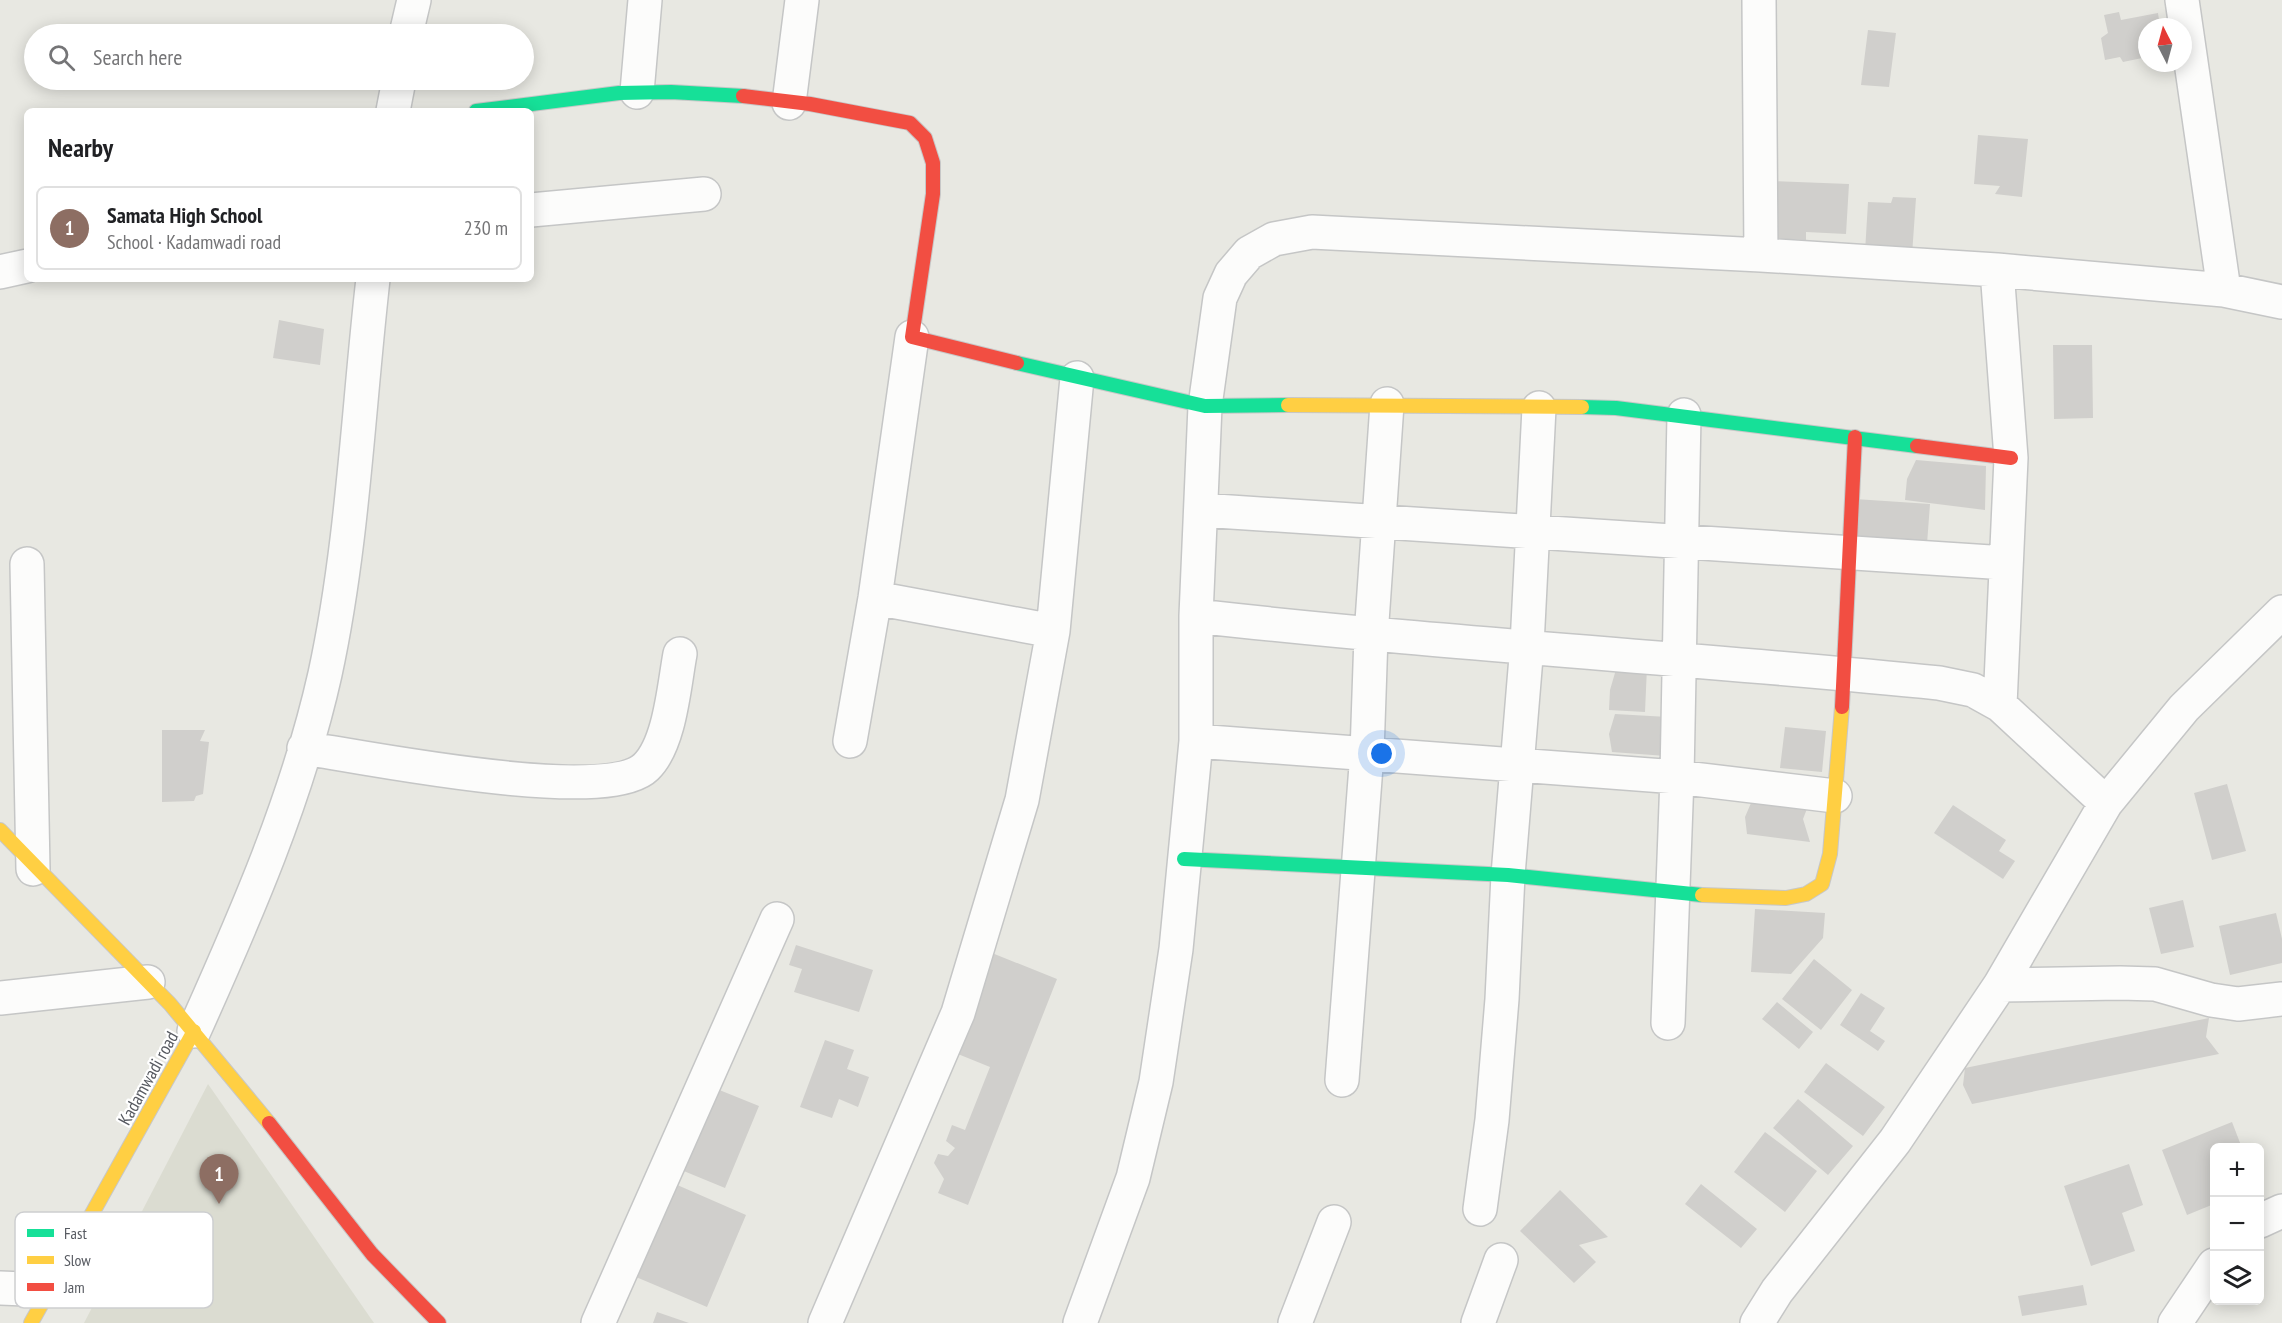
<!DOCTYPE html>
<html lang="en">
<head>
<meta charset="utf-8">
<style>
	:root { --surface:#fff; --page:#f2f2f2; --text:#202124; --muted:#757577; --line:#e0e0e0; --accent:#8a8c8e }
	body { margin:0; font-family:"PT Sans Narrow",sans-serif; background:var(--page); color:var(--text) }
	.controls { position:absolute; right:18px; bottom:18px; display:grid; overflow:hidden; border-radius:9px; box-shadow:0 3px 15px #0003 }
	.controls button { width:54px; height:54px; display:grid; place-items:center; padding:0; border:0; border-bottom:2px solid var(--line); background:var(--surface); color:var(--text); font:30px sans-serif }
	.compass { position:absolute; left:2138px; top:18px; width:54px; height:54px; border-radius:50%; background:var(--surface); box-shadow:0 3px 15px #0003; rotate:354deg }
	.you { position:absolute; left:1382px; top:754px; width:21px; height:21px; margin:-15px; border:4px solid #fff; border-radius:50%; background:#1a73e8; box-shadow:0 0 0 9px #1a73e833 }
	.badge { display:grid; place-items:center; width:39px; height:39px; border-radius:50%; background:var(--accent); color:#fff; font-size:20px; font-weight:700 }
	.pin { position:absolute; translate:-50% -50px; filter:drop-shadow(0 2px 3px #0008) }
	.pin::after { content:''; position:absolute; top:32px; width:21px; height:18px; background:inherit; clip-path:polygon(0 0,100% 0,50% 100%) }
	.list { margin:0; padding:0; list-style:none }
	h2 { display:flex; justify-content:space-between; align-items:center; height:78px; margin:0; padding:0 24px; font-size:26px }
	h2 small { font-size:20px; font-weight:400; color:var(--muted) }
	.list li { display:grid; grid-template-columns:39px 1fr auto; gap:18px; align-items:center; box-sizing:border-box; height:84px; margin:0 12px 12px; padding:0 12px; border:2px solid var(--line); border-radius:9px }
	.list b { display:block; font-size:22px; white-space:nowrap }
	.list p { margin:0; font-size:20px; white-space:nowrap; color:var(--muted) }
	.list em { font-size:20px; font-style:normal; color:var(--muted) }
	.icon { flex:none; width:33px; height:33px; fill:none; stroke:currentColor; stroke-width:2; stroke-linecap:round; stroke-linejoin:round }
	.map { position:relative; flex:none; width:2282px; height:1323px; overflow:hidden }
	.search { position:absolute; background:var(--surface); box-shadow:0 3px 15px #0003; left:24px; top:24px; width:510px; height:66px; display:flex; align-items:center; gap:15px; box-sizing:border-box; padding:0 21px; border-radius:33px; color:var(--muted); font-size:22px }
	.panel { position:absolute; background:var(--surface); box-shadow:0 3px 15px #0003; left:24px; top:108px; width:510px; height:174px; border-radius:9px }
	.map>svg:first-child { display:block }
	.education { fill:#dbdcd1 }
	.building { fill:#d0cfcc }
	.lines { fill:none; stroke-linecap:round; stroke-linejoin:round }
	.street-casing { stroke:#c5c6c6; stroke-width:36 }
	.fast-casing { stroke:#c7c7c7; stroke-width:16 }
	.slow-casing { stroke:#c7c7c7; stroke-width:16 }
	.jam-casing { stroke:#c7c7c7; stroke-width:16 }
	.street { stroke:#fcfcfb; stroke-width:33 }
	.fast { stroke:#16e098; stroke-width:14 }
	.slow { stroke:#ffcf43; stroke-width:14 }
	.jam { stroke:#f24e42; stroke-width:14 }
	.labels { text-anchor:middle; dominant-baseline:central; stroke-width:4.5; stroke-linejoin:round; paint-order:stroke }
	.street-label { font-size:18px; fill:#575a61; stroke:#fff }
	.key { fill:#fff; stroke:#cdced0; stroke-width:1.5 }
	.key-label { font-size:16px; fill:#575a61 }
</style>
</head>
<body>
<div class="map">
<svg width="2282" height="1323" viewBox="0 0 2282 1323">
	<rect width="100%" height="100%" fill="#e8e8e2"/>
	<path class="education" d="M208,1084L374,1323H84Z"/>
	<path class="building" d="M2119,12L2121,20L2158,13L2160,27H2147V57L2123,62L2120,57L2105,60L2101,38L2108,33L2104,15Z
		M1868,30L1896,33L1889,87L1861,85Z
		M1978,135L2028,139L2022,197L1995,194L2000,186L1974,184Z
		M1770,181L1849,184L1846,234L1806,232V240L1768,238Z
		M1893,197L1916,198L1912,255L1865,252L1868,202L1891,203Z
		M279,320L324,329L320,365L273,358Z
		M2053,345H2092L2093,418L2054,419Z
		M1916,460L1986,466L1985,510L1905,500L1907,479Z
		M1855,499L1930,504L1927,544L1852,539Z
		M1617,666L1647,667L1645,712L1609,710L1610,690Z
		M1615,714L1668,717L1661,733L1666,756L1612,752L1609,734Z
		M1785,727L1826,731L1822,772L1780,768Z
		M162,730H205L200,741L209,742L203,794L196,796L194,801L162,802Z
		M2227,784L2246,851L2212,860L2194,793Z
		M1754,796L1810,801L1803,819L1810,842L1747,834L1745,817Z
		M1953,805L2006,840L1999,851L2015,861L2003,879L1934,833Z
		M2183,900L2194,947L2161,954L2149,908Z
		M1755,909L1825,913L1823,938L1791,974L1751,972Z
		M2276,913L2282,939V963L2230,975L2219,926Z
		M796,945L873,970L859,1012L794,992L802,969L789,965Z
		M987,951L1057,979L968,1205L938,1193L944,1179L934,1163L938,1154L948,1156L955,1148L946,1141L952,1125L965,1130L990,1067L948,1050Z
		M1814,959L1852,990L1821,1030L1782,999Z
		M1861,993L1885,1008L1870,1031L1885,1041L1878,1051L1840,1025Z
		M1777,1002L1813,1032L1799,1049L1762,1019Z
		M2209,1018L2206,1037L2219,1054L1972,1104L1963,1085L1965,1068Z
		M825,1040L854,1050L847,1069L869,1077L858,1107L839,1099L832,1118L800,1107Z
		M1826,1063L1885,1107L1863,1136L1804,1092Z
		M707,1085L759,1106L725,1188L674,1167Z
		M1798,1099L1853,1146L1828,1175L1773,1128Z
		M2232,1122L2242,1148H2214V1204L2187,1215L2162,1150Z
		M1765,1132L1817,1171L1785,1212L1734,1172Z
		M2129,1164L2143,1205L2122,1213L2135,1251L2091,1266L2064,1186Z
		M675,1184L746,1215L707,1307L636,1277Z
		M1701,1184L1757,1229L1741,1248L1685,1204Z
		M1560,1190L1608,1237L1579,1245L1596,1262L1574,1283L1520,1231Z
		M2083,1285L2087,1305L2022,1316L2018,1296Z
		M657,1312L689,1323H653Z"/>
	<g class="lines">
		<defs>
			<path id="street" d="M1759,0L1761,255L1997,270L2011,458L2000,705L2106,803
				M2182,0L2224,290L2282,302
				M406,34L414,0
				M637,92L645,0
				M789,103L802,0
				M393,111L399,80
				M531,210L704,194
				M1997,270L2224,290
				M0,272L27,266
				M1201,510L2006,563
				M27,564L33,869
				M875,598L1053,631
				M1196,616C1443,644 1692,658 1939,683L1973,690L2000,705
				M850,741L875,598L912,337
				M1196,741L1677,777L1835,796
				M304,748C363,757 606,806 646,767C670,744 674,686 680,654
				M2000,985L2120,983L2155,984L2211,1000L2238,1004L2282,999
				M0,998L148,982
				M1668,1023L1677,777L1684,415
				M194,1031C246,915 297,799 325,674C353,545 358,410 373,279
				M1342,1080L1367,753L1371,636L1387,404
				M1480,1209L1492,1120L1502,999L1508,875L1527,645L1539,408
				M2260,1221L2282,1211
				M0,1288L50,1290
				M598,1323L777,919
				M825,1323L958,1013L1022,800L1053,631L1077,378
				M1080,1323L1133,1178L1156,1082L1176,949L1196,741V616L1205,406L1220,298L1231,274L1249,253L1274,239L1312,232L1761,255
				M1295,1323L1334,1222
				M1478,1323L1501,1260
				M1757,1323L1777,1291L1895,1141L2000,985L2106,803L2184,708L2282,612
				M2175,1323L2214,1265"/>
			<path id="fast" d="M476,111L619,93L671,92L743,96
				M1017,363L1205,406L1288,405
				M1582,407L1616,408L1917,446
				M1184,859L1508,875L1702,895"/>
			<path id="slow" d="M1288,405L1582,407
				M0,830L170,1004L269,1123
				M1702,895L1786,898L1806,894L1822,884L1830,854L1842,707
				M31,1323L194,1031"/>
			<path id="jam" d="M743,96L810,104L910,123L925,138L933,163V194L912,337L1017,363
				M1917,446L2011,458
				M1842,707L1855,437
				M269,1123L372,1254L439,1323"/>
		</defs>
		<use href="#street" class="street-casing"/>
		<use href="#fast" class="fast-casing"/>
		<use href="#slow" class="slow-casing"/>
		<use href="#jam" class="jam-casing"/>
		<use href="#street" class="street"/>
		<use href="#fast" class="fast"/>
		<use href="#slow" class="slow"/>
		<use href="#jam" class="jam"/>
	</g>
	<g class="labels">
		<g class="street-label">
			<text transform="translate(148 1078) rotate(-61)">Kadamwadi road</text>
		</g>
	</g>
	<rect x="15" y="1212" width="198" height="96" rx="9" class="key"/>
	<rect x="27" y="1229" width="27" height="8" fill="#16e098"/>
	<rect x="27" y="1256" width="27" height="8" fill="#ffcf43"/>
	<rect x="27" y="1283" width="27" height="8" fill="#f24e42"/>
	<g class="key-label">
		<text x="64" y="1239">Fast</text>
		<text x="64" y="1266">Slow</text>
		<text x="64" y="1293">Jam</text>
	</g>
</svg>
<div class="controls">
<button>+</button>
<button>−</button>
<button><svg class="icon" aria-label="layers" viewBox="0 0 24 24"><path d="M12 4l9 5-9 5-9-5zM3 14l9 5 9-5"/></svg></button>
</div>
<svg class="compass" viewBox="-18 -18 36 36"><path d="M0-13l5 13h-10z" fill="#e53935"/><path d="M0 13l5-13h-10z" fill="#757577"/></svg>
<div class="you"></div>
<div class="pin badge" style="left:219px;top:1204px;background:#8d6e63">1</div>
<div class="search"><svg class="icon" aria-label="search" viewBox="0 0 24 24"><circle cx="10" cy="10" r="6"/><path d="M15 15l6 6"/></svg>Search here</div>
<section class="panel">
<h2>Nearby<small></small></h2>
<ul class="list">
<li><span class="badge" style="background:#8d6e63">1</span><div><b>Samata High School</b><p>School · Kadamwadi road</p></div><em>230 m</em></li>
</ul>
</section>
</div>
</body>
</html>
